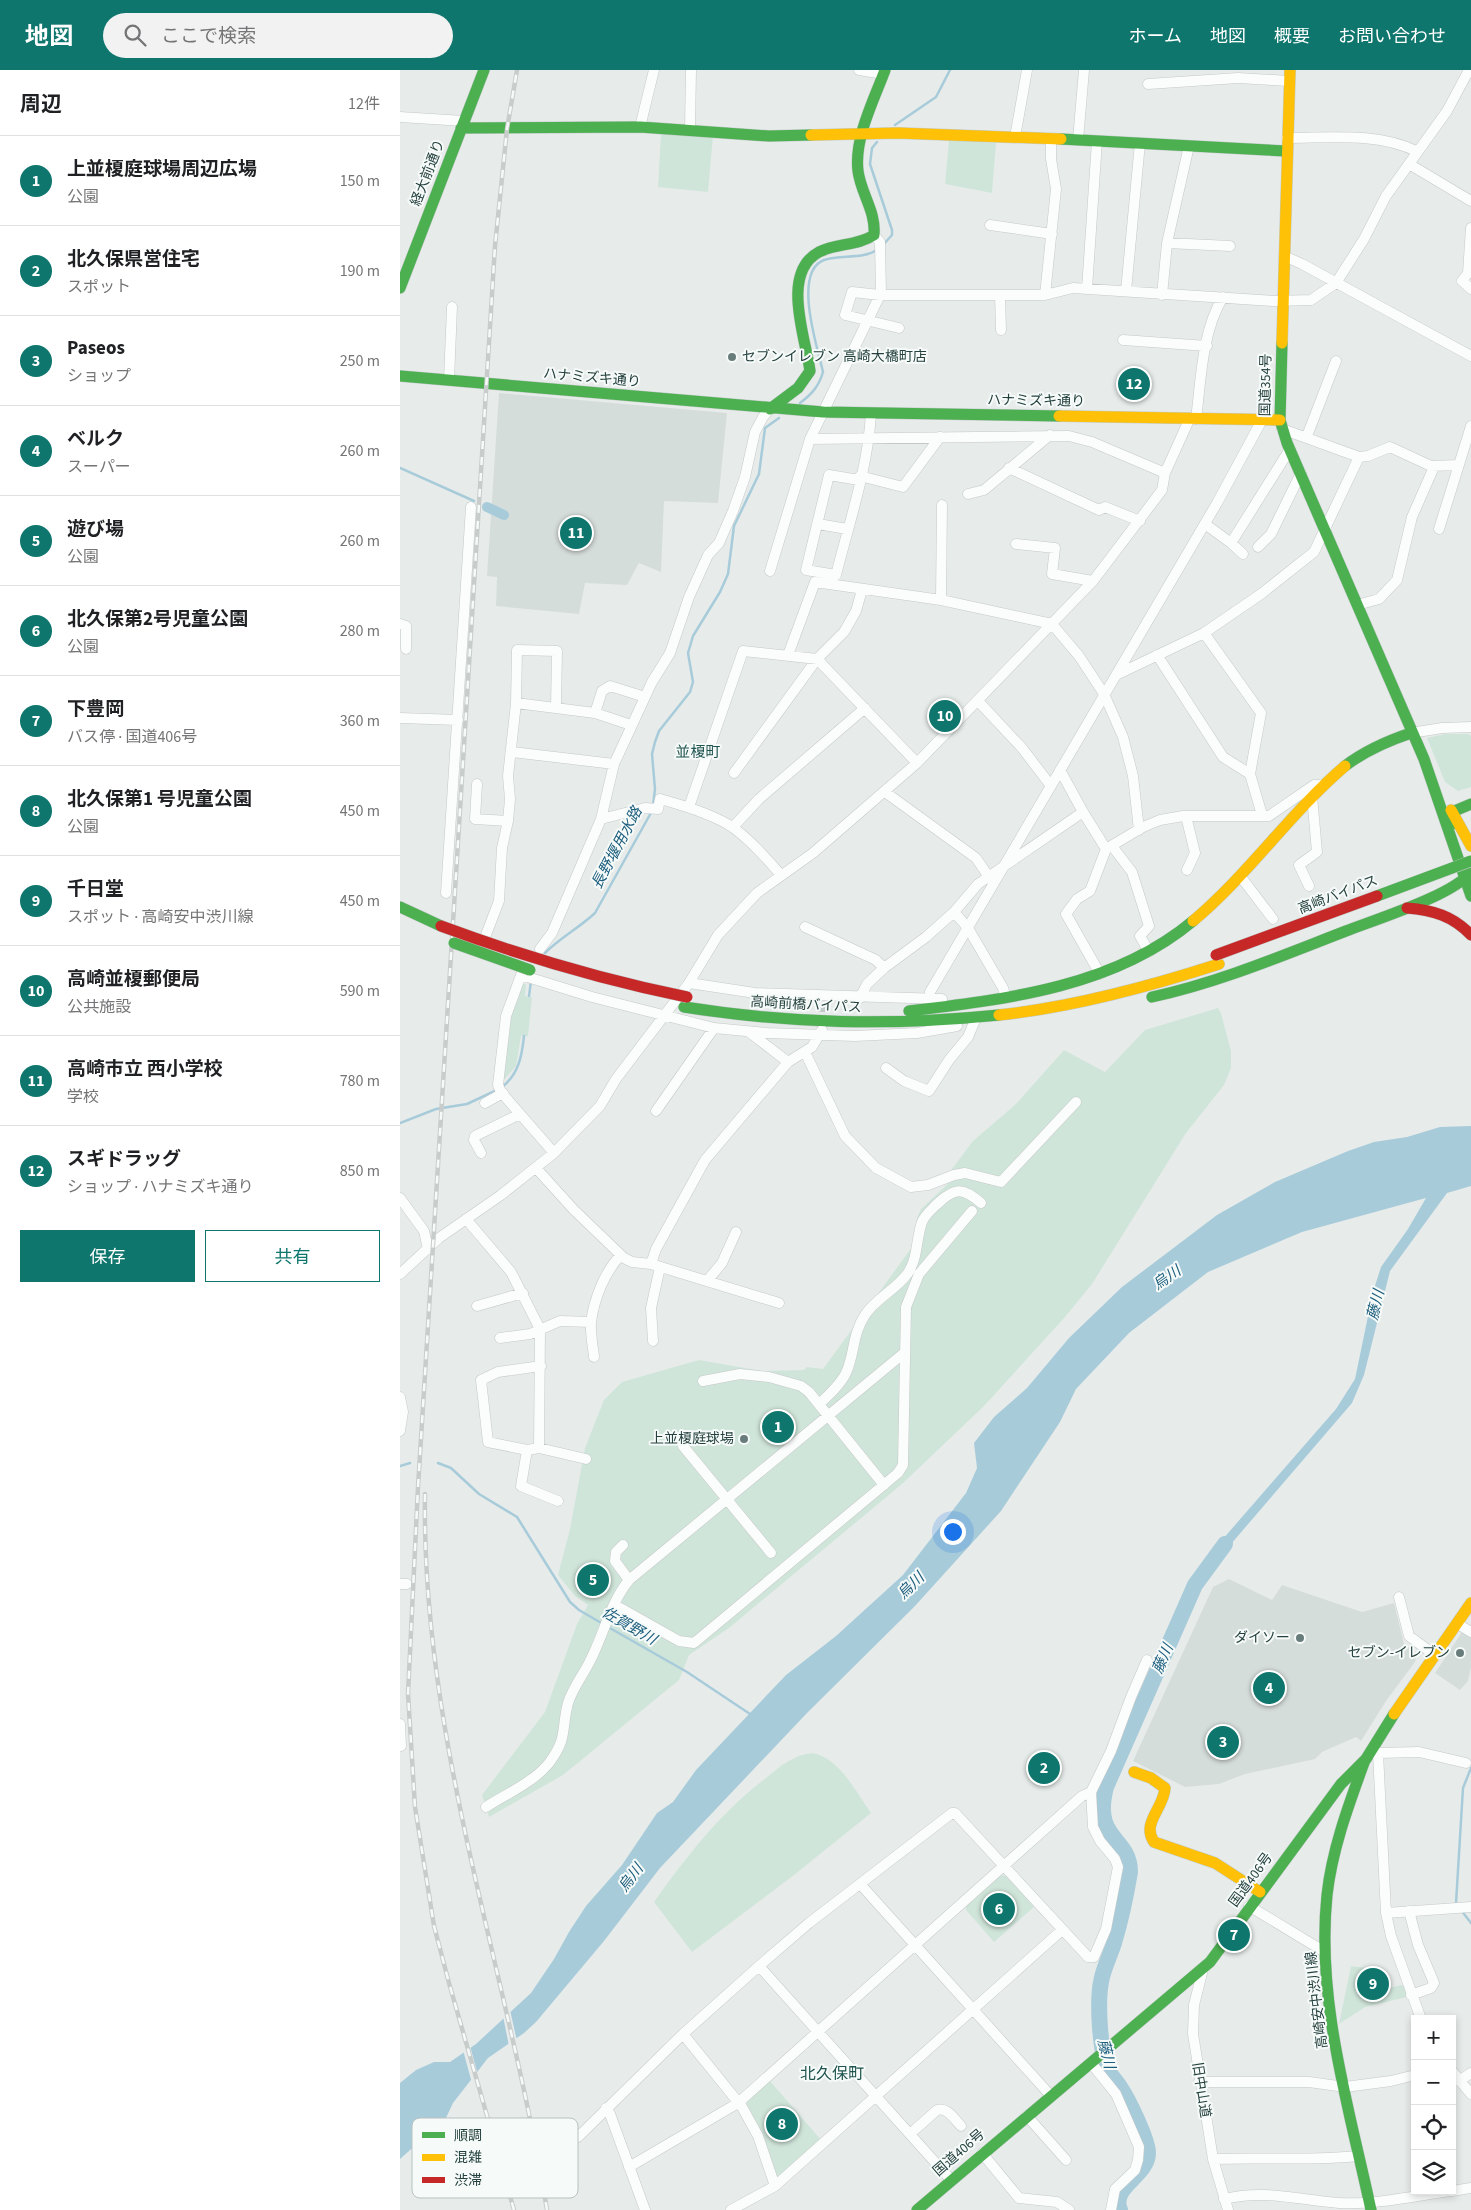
<!DOCTYPE html>
<html lang="ja">
<head>
<meta charset="utf-8">
<style>
	:root { --surface:#fff; --page:#f2f2f2; --text:#202124; --muted:#757577; --line:#e0e0e0; --accent:#0f766e }
	body { margin:0; font-family:"Source Sans 3","Noto Sans JP",sans-serif; background:var(--page); color:var(--text) }
	.controls { position:absolute; right:15px; bottom:15px; display:grid; overflow:hidden; border-radius:0px; box-shadow:0 2px 8px #0003 }
	.controls button { width:45px; height:45px; display:grid; place-items:center; padding:0; border:0; border-bottom:1px solid var(--line); background:var(--surface); color:var(--text); font:25px sans-serif }
	.you { position:absolute; left:552px; top:1461px; width:18px; height:18px; margin:-12px; border:4px solid #fff; border-radius:50%; background:#1a73e8; box-shadow:0 0 0 8px #1a73e833 }
	.badge { display:grid; place-items:center; width:32px; height:32px; border-radius:50%; background:var(--accent); color:#fff; font-size:16px; font-weight:700 }
	.pin { position:absolute; translate:-50% -50%; border:2px solid #fff; box-shadow:0 1px 5px #0006 }
	.list { margin:0; padding:0; list-style:none }
	h2 { display:flex; justify-content:space-between; align-items:center; height:65px; margin:0; padding:0 20px; font-size:21px }
	h2 small { font-size:16px; font-weight:400; color:var(--muted) }
	.list li { display:grid; grid-template-columns:32px 1fr auto; gap:15px; align-items:center; box-sizing:border-box; height:90px; padding:0 20px; border-top:1px solid var(--line) }
	.list b { display:block; font-size:19px; white-space:nowrap }
	.list p { margin:0; font-size:16px; white-space:nowrap; color:var(--muted) }
	.list em { font-size:16px; font-style:normal; color:var(--muted) }
	.actions { display:flex; gap:10px; padding:15px 20px }
	.actions a { flex:1; padding:11px 0; border:1px solid var(--accent); border-radius:0px; text-align:center; font-size:18px; color:var(--accent) }
	.actions .main { background:var(--accent); color:#fff }
	.icon { flex:none; width:28px; height:28px; fill:none; stroke:currentColor; stroke-width:2; stroke-linecap:round; stroke-linejoin:round }
	.map { position:relative; flex:none; width:1071px; height:2140px; overflow:hidden }
	header { display:flex; align-items:center; gap:30px; box-sizing:border-box; height:70px; padding:0 25px; background:var(--accent); color:#fff }
	header strong { font-size:24px }
	nav { display:flex; gap:28px; margin-inline-start:auto; font-size:18px }
	.search { width:350px; height:45px; background:var(--page); display:flex; align-items:center; gap:12px; box-sizing:border-box; padding:0 18px; border-radius:28px; color:var(--muted); font-size:19px }
	main { display:flex }
	aside { flex:1; background:var(--surface) }
	.map>svg:first-child { display:block }
	.built { fill:#d5dddb }
	.green { fill:#d0e5da }
	.water { fill:#a8cbda }
	.pier { fill:#e7eceb }
	.lines { fill:none; stroke-linecap:round; stroke-linejoin:round }
	.stream { stroke:#a8cbda; stroke-width:2.5 }
	.canal { stroke:#a8cbda; stroke-width:10 }
	.river { stroke:#a8cbda; stroke-width:16 }
	.street-tunnel { stroke:#c0cac8; stroke-width:10; stroke-dasharray:10 5; stroke-linecap:butt }
	.street-casing { stroke:#c4c9c8; stroke-width:11 }
	.fast-casing { stroke:#c2cac8; stroke-width:12 }
	.slow-casing { stroke:#c2cac8; stroke-width:12 }
	.jam-casing { stroke:#c2cac8; stroke-width:12 }
	.street { stroke:#fbfcfc; stroke-width:10 }
	.fast { stroke:#4caf50; stroke-width:11 }
	.slow { stroke:#ffc107; stroke-width:11 }
	.jam { stroke:#c62828; stroke-width:11 }
	.rail-casing { stroke:#c8cdcc; stroke-width:4.5 }
	.rail { stroke:#f6faf9; stroke-width:2.5; stroke-dasharray:8; stroke-linecap:butt }
	.fast-bridge-casing { stroke:#c2cbca; stroke-width:12; stroke-linecap:butt }
	.jam-bridge-casing { stroke:#c2cbca; stroke-width:12; stroke-linecap:butt }
	.fast-bridge { stroke:#4caf50; stroke-width:11 }
	.jam-bridge { stroke:#c62828; stroke-width:11 }
	.poi-dot { fill:#687d7b; stroke:#f6faf9; stroke-width:2 }
	.labels { text-anchor:middle; dominant-baseline:central; stroke-width:4; stroke-linejoin:round; paint-order:stroke }
	.street-label { font-size:14px; fill:#24413e; stroke:#f6faf9 }
	.poi-label { font-size:14px; fill:#24413e; stroke:#f6faf9; text-anchor:end }
	.neighbourhood-label { font-size:15px; fill:#1f544f; stroke:#f6faf9 }
	.water-label { font-size:15px; font-style:italic; fill:#1c5e7e; stroke:#f6faf9 }
	.quarter-label { font-size:16px; fill:#1f544f; stroke:#f6faf9 }
	.key { fill:#f6faf9; stroke:#b7c2c1; stroke-width:1 }
	.key-label { font-size:14px; fill:#24413e }
</style>
</head>
<body>
<header>
<strong>地図</strong>
<div class="search"><svg class="icon" aria-label="search" viewBox="0 0 24 24"><circle cx="10" cy="10" r="6"/><path d="M15 15l6 6"/></svg>ここで検索</div>
<nav><a>ホーム</a><a>地図</a><a>概要</a><a>お問い合わせ</a></nav>
</header>
<main>
<aside>
<h2>周辺<small>12件</small></h2>
<ul class="list">
<li><span class="badge">1</span><div><b>上並榎庭球場周辺広場</b><p>公園</p></div><em>150 m</em></li>
<li><span class="badge">2</span><div><b>北久保県営住宅</b><p>スポット</p></div><em>190 m</em></li>
<li><span class="badge">3</span><div><b>Paseos</b><p>ショップ</p></div><em>250 m</em></li>
<li><span class="badge">4</span><div><b>ベルク</b><p>スーパー</p></div><em>260 m</em></li>
<li><span class="badge">5</span><div><b>遊び場</b><p>公園</p></div><em>260 m</em></li>
<li><span class="badge">6</span><div><b>北久保第2号児童公園</b><p>公園</p></div><em>280 m</em></li>
<li><span class="badge">7</span><div><b>下豊岡</b><p>バス停 · 国道406号</p></div><em>360 m</em></li>
<li><span class="badge">8</span><div><b>北久保第1 号児童公園</b><p>公園</p></div><em>450 m</em></li>
<li><span class="badge">9</span><div><b>千日堂</b><p>スポット · 高崎安中渋川線</p></div><em>450 m</em></li>
<li><span class="badge">10</span><div><b>高崎並榎郵便局</b><p>公共施設</p></div><em>590 m</em></li>
<li><span class="badge">11</span><div><b>高崎市立 西小学校</b><p>学校</p></div><em>780 m</em></li>
<li><span class="badge">12</span><div><b>スギドラッグ</b><p>ショップ · ハナミズキ通り</p></div><em>850 m</em></li>
</ul>
<div class="actions"><a class="main">保存</a><a>共有</a></div>
</aside>
<div class="map">
<svg width="1071" height="2140" viewBox="0 0 1071 2140">
	<rect width="100%" height="100%" fill="#e7eceb"/>
	<path class="built" d="M99,323L327,343L318,433L264,431L261,502L239,493L227,515L185,513L179,544L96,536L97,507L87,506Z
		M829,1509L872,1530L882,1515L962,1542L994,1533L1004,1574L1017,1583L1015,1592L986,1631L961,1671L956,1667L922,1682L915,1689L845,1704L819,1714L785,1717L733,1691L813,1517Z
		M1062,1562L1071,1568V1597L1068,1611L1060,1620L1035,1603Z"/>
	<path class="green" d="M261,64L313,66L308,122L258,117Z
		M549,70L596,73L592,123L545,114Z
		M1045,664H1069L1071,666V717L1058,721L1045,712L1027,668Z
		M120,914H126L125,926L132,927L128,966H121L116,996L102,1012L108,951Z
		M818,938L821,943L831,981V998L824,1015L786,1063L692,1214L665,1247L584,1336L502,1414L329,1558L289,1585L279,1610L163,1705L89,1747L82,1725L145,1642L177,1554L188,1535L175,1526L158,1505L170,1459L185,1378L204,1330L222,1312L299,1290L362,1301L404,1300L407,1297L423,1299L515,1173L517,1148L521,1139L552,1110V1099L573,1071L616,1034L664,980L705,1002L745,960Z
		M412,1683C439,1687 456,1722 471,1743L394,1805L292,1882L254,1832C287,1786 320,1743 366,1708C381,1696 393,1685 412,1683Z
		M600,1805L607,1806L634,1837L594,1872L566,1840V1836Z
		M951,1896L967,1898L966,1921H979L1001,1915L1004,1916L1007,1927L965,1937L939,1954Z
		M370,2011L422,2071L380,2107L375,2105L347,2038V2032Z"/>
	<path class="water" d="M1071,1056V1116L1047,1123L990,1201L964,1305L952,1333L819,1488L812,1490L822,1470L936,1339L955,1309L973,1222L981,1197L1008,1159L1026,1128L902,1162L808,1202L729,1263L676,1319L660,1352L601,1441L515,1536L407,1643L260,1798L204,1871L136,1952L124,1963L88,1988L53,2033L46,2048L0,2089V2013L16,2000L34,1992H50L76,1974L131,1923L154,1889L169,1862L186,1836L222,1795L257,1743L273,1732L296,1700L386,1605L436,1566L503,1505L566,1423L577,1398L574,1373L594,1347L627,1318L669,1268L722,1217L817,1145L875,1112L948,1081L974,1072L1007,1067L1040,1057Z"/>
	<path class="pier" d="M110,1940L117,1971L109,1976L103,1946Z
		M70,1976L78,2005L72,2013L63,1980Z"/>
	<g class="lines">
		<path class="stream" d="M495,55L536,27L550,0
			M477,72L472,78L470,94L492,160V165L483,175
			M400,333C412,324 419,316 423,302C418,279 392,202 424,190C441,184 461,190 477,180
			M0,398L74,431
			M253,736L255,719L252,684L255,672L259,661L290,622L293,612L288,583L293,566L320,522L328,504L334,456L359,404L365,358L379,348
			M145,883C160,868 179,858 195,843L252,741
			M129,926L131,911
			M102,1017C119,1004 122,985 124,966
			M0,1053L36,1039L67,1034L97,1020
			M38,1393L51,1398L79,1424L117,1447L170,1532L179,1540L203,1554
			M0,1396L10,1393
			M208,1557L287,1602L350,1644
			M1058,1836L1056,1833L1063,1718L1071,1698
			M1061,1840L1071,1853"/>
		<path class="canal" d="M87,437L104,445"/>
		<path class="river" d="M720,2140C710,2117 748,2106 748,2083C748,2069 728,2029 720,2017C715,2009 709,2005 706,1995C700,1975 697,1933 701,1912C703,1899 710,1886 714,1873C721,1850 726,1826 730,1802C730,1766 692,1771 706,1717L795,1515L825,1474"/>
		<path class="street-tunnel" d="M422,957L423,935"/>
		<defs>
			<path id="street" d="M459,0L484,4
				M748,14L838,8L889,11
				M0,47L64,51
				M240,57L254,0
				M290,59L291,0
				M615,67L627,0
				M887,68C929,68 979,62 1018,82
				M678,70L684,0
				M1009,94L1071,131
				M590,155L652,164
				M1071,158L1068,203L1062,211L1071,219
				M767,173L830,176
				M884,186L902,194L1071,286
				M687,219L697,71
				M726,221L740,73
				M600,225L601,260
				M645,225L656,119L651,89V69
				M762,225L767,173L789,76
				M499,258L445,245L452,222L480,225H645L673,218L874,231L911,230L936,213L964,169L986,126L1047,41L1069,0
				M723,270L807,276
				M49,310L52,237
				M796,349C801,310 802,261 823,227
				M882,359L959,387L968,386L990,377L1031,396L1059,395
				M907,366L936,291
				M410,369L669,366L692,372L765,403
				M609,398L699,440L705,437L740,451
				M460,406L503,417L540,367
				M459,410L429,405L406,500L436,505C449,453 468,398 471,343
				M568,424L584,420L650,365
				M418,454L447,459
				M805,454L831,473L843,484
				M1039,459L1071,356
				M831,473L890,379
				M616,474L655,478L652,504L693,511
				M858,477L871,464L901,403
				M370,501L410,369L481,223L480,172L474,165
				M541,530L542,435
				M957,535L979,529L997,510L1012,447L1034,397
				M0,554L6,556V579
				M804,563L861,643L850,704
				M388,585L415,512L541,530L652,554L679,586L704,624L723,667L733,706L739,760
				M757,585L823,687L850,704L862,745
				M716,605L804,563L861,524L914,482L959,387
				M578,631L622,678L651,716
				M116,633L195,643L231,655
				M195,643L202,621L210,616L245,627
				M0,648L58,650
				M1011,663L1042,658L1071,657
				M112,682L214,694
				M660,700L683,742L706,779
				M334,703L417,589L444,562L456,541L462,520
				M77,714L75,749L108,751
				M485,722L576,788L589,807
				M289,737L343,581L417,589L517,693
				M786,746L795,783L787,800
				M201,749L245,738L258,739L260,729C282,735 316,745 335,759C352,772 366,788 381,805
				M333,757L359,729L465,638
				M712,776L732,802L749,856L740,866L749,882
				M841,807L873,849
				M909,816L899,795L917,782L912,726
				M46,823L71,437
				M554,842L568,858L603,918L606,928H601
				M405,857L476,890L484,898
				M82,875L99,831L102,778L108,751L110,729L108,706L116,633L117,580L157,581L156,637
				M140,879L152,863L201,749L214,694L252,612L270,583L289,527L308,485L319,473L333,441L345,407L355,362L363,347L370,339
				M700,904L666,844L677,829L690,821L706,779L743,757L760,750L783,746H869L914,715H919
				M289,913L355,923L542,929
				M530,922L817,433L862,350
				M460,928L467,914L484,898L526,867L554,842L578,814L683,742
				M349,962L388,992L412,977L422,960
				M405,982L445,1066L476,1098L511,1117L528,1115L554,1105L565,1103L601,1112L676,1032
				M486,998L504,1011L529,1021L549,990L568,967L576,948
				M85,1033L103,1023
				M256,1041L314,958
				M81,1083L74,1070L75,1066L120,1044
				M154,1083L101,1022L98,1015L106,946L121,905L192,927L314,958L367,963L455,966L517,963L557,956
				M136,1098L174,1140L224,1188L232,1192L251,1194L379,1233
				M0,1128L24,1161L28,1179
				M66,1149L111,1202L140,1259L139,1378
				M251,1194L256,1179L305,1090L388,992
				M0,1204L39,1168L101,1125L154,1083L200,1036L216,1009L289,913L318,865L357,823L413,783L517,693L693,511L762,420L765,403L789,350
				M307,1211L322,1193L336,1162
				M77,1236L123,1223
				M100,1268L130,1264L160,1251L191,1252
				M253,1271L251,1238L260,1197
				M194,1287C193,1276 190,1263 191,1252C194,1229 205,1201 221,1185
				M141,1296L98,1302L81,1310L88,1372L127,1380L139,1378L186,1389
				M303,1311L340,1304L369,1307L401,1316L409,1322L484,1415
				M0,1327L3,1342L0,1361
				M419,1334C429,1325 440,1315 446,1303C455,1283 452,1265 465,1245C476,1228 496,1220 508,1203C518,1188 516,1169 522,1152C525,1145 531,1140 536,1135C554,1118 562,1116 581,1133
				M283,1376L371,1483
				M127,1380L121,1416L158,1431
				M223,1475L216,1482L215,1491L229,1510
				M0,1514H7
				M999,1527L1009,1566L1036,1586
				M215,1535L279,1571L294,1573L498,1403L503,1395L506,1237L519,1204L572,1141
				M1058,1554L1071,1562
				M0,1654L1,1676
				M972,1679L978,1683L986,1843L991,1866L1021,1949
				M978,1683L1019,1682L1066,1693
				M86,1737C106,1724 134,1712 149,1693C168,1668 161,1660 168,1633C173,1617 184,1604 191,1589C204,1563 211,1532 229,1510L504,1283
				M461,1815L651,2026
				M849,1836L925,1882
				M1009,1841L1018,1875L1034,1913L1031,1918L1011,1925
				M986,1843L1071,1837
				M359,1896L551,2110
				M803,1899L794,1935L793,1964L813,2089L828,2140
				M283,1964L342,2037L358,2066L375,2116
				M691,1993L716,2024L739,2077L738,2090L735,2100L715,2119L711,2140
				M1052,2001L1071,2024
				M1059,2011L1071,2003
				M799,2012H909L945,2017L991,2011L1015,2005
				M206,2038L210,2044L245,2140
				M627,2046L666,2090
				M510,2064L537,2040C548,2037 554,2049 561,2056
				M178,2067L283,1964L359,1896L409,1853L552,1743H555L688,1887H694L706,1859L718,1797L715,1789L700,1771L693,1757L691,1722L711,1681L731,1627L747,1590
				M582,2083L619,2128L657,2132L669,2140
				M813,2089C862,2087 911,2091 959,2086
				M229,2097L338,2033L682,1726L691,1722
				M1052,2121L1071,2118
				M824,2129C864,2119 899,2130 939,2133C975,2135 1014,2126 1050,2121
				M331,2140L375,2116L662,1860"/>
			<path id="fast" d="M61,58L240,57L369,66L411,65
				M661,69L886,81
				M0,218L84,0
				M882,273L880,350L887,373L1024,689L1071,826
				M0,306L423,342L659,346
				M370,339L398,318L410,301C406,269 380,203 419,182C437,173 457,176 474,165C476,141 461,124 458,101C454,68 474,30 485,0
				M945,696C966,680 987,671 1011,663
				M1052,754V742L1071,734
				M0,837L41,856
				M752,927C820,912 881,886 946,861C974,850 1057,824 1071,801
				M284,937C392,954 490,956 599,945
				M509,941C608,929 714,917 793,851
				M965,1690C949,1734 932,1779 927,1825C916,1931 949,2037 971,2140
				M517,2140L810,1892L941,1714L966,1689L994,1644"/>
			<path id="slow" d="M411,65L498,63L661,69
				M882,273L890,0
				M659,346L880,350
				M1051,740L1071,776
				M793,851C849,804 890,743 945,696
				M599,945C674,937 748,917 819,894
				M994,1644L1071,1533
				M734,1702L751,1708L765,1718C764,1738 741,1753 754,1772L815,1793L860,1822"/>
			<path id="jam" d="M1007,838C1033,840 1053,846 1071,865"/>
		</defs>
		<use href="#street" class="street-casing"/>
		<use href="#fast" class="fast-casing"/>
		<use href="#slow" class="slow-casing"/>
		<use href="#jam" class="jam-casing"/>
		<use href="#street" class="street"/>
		<use href="#fast" class="fast"/>
		<use href="#slow" class="slow"/>
		<use href="#jam" class="jam"/>
		<defs>
			<path id="rail" d="M25,1424C21,1669 108,1901 147,2140
				M114,2140L49,1913L34,1856L15,1737L8,1624L18,1417L95,176L107,59L117,0"/>
		</defs>
		<use href="#rail" class="rail-casing"/>
		<use href="#rail" class="rail"/>
		<defs>
			<path id="fast-bridge" d="M977,826L1071,791
				M54,873L130,900"/>
			<path id="jam-bridge" d="M41,856C122,886 203,910 287,927
				M816,885L977,826"/>
		</defs>
		<use href="#fast-bridge" class="fast-bridge-casing"/>
		<use href="#jam-bridge" class="jam-bridge-casing"/>
		<use href="#fast-bridge" class="fast-bridge"/>
		<use href="#jam-bridge" class="jam-bridge"/>
	</g>
	<g class="poi-dot">
		<circle cx="332" cy="287" r="5"/>
		<circle cx="344" cy="1369" r="5"/>
		<circle cx="900" cy="1568" r="5"/>
		<circle cx="1060" cy="1583" r="5"/>
	</g>
	<g class="labels">
		<g class="street-label">
			<text transform="translate(28 103) rotate(-69)">経大前通り</text>
			<text transform="translate(192 308) rotate(5)">ハナミズキ通り</text>
			<text transform="translate(866 315) rotate(-89)">国道354号</text>
			<text transform="translate(636 331) rotate(1)">ハナミズキ通り</text>
			<text transform="translate(938 825) rotate(-21)">高崎バイパス</text>
			<text transform="translate(406 935) rotate(3)">高崎前橋バイパス</text>
			<text transform="translate(851 1810) rotate(-54)">国道406号</text>
			<text transform="translate(917 1930) rotate(-97)">高崎安中渋川線</text>
			<text transform="translate(801 2020) rotate(81)">旧中山道</text>
			<text transform="translate(559 2083) rotate(-41)">国道406号</text>
		</g>
		<g class="poi-label">
			<text x="342" y="287" text-anchor="start">セブンイレブン 高崎大橋町店</text>
			<text x="334" y="1369">上並榎庭球場</text>
			<text x="890" y="1568">ダイソー</text>
			<text x="1050" y="1583">セブン-イレブン</text>
		</g>
		<g class="neighbourhood-label">
			<text x="298" y="682">並榎町</text>
		</g>
		<g class="water-label">
			<text transform="translate(217 778) rotate(-62)">長野堰用水路</text>
			<text transform="translate(767 1208) rotate(-35)">烏川</text>
			<text transform="translate(976 1235) rotate(-76)">藤川</text>
			<text transform="translate(511 1516) rotate(-45)">烏川</text>
			<text transform="translate(229 1556) rotate(30)">佐賀野川</text>
			<text transform="translate(763 1589) rotate(-66)">藤川</text>
			<text transform="translate(231 1808) rotate(-53)">烏川</text>
			<text transform="translate(706 1984) rotate(76)">藤川</text>
		</g>
		<g class="quarter-label">
			<text x="432" y="2004">北久保町</text>
		</g>
	</g>
	<rect x="12" y="2048" width="166" height="80" rx="8" class="key"/>
	<rect x="22" y="2062" width="23" height="6" fill="#4caf50"/>
	<rect x="22" y="2084" width="23" height="7" fill="#ffc107"/>
	<rect x="22" y="2107" width="23" height="6" fill="#c62828"/>
	<g class="key-label">
		<text x="54" y="2070">順調</text>
		<text x="54" y="2092">混雑</text>
		<text x="54" y="2115">渋滞</text>
	</g>
</svg>
<div class="controls">
<button>+</button>
<button>−</button>
<button><svg class="icon" aria-label="locate" viewBox="0 0 24 24"><circle cx="12" cy="12" r="6"/><path d="M12 2v4M12 18v4M2 12h4M18 12h4"/></svg></button>
<button><svg class="icon" aria-label="layers" viewBox="0 0 24 24"><path d="M12 4l9 5-9 5-9-5zM3 14l9 5 9-5"/></svg></button>
</div>
<div class="you"></div>
<div class="pin badge" style="left:378px;top:1357px">1</div>
<div class="pin badge" style="left:644px;top:1698px">2</div>
<div class="pin badge" style="left:823px;top:1672px">3</div>
<div class="pin badge" style="left:869px;top:1618px">4</div>
<div class="pin badge" style="left:193px;top:1510px">5</div>
<div class="pin badge" style="left:599px;top:1839px">6</div>
<div class="pin badge" style="left:834px;top:1865px">7</div>
<div class="pin badge" style="left:382px;top:2054px">8</div>
<div class="pin badge" style="left:973px;top:1914px">9</div>
<div class="pin badge" style="left:545px;top:646px">10</div>
<div class="pin badge" style="left:176px;top:463px">11</div>
<div class="pin badge" style="left:734px;top:314px">12</div>
</div>
</main>
</body>
</html>
